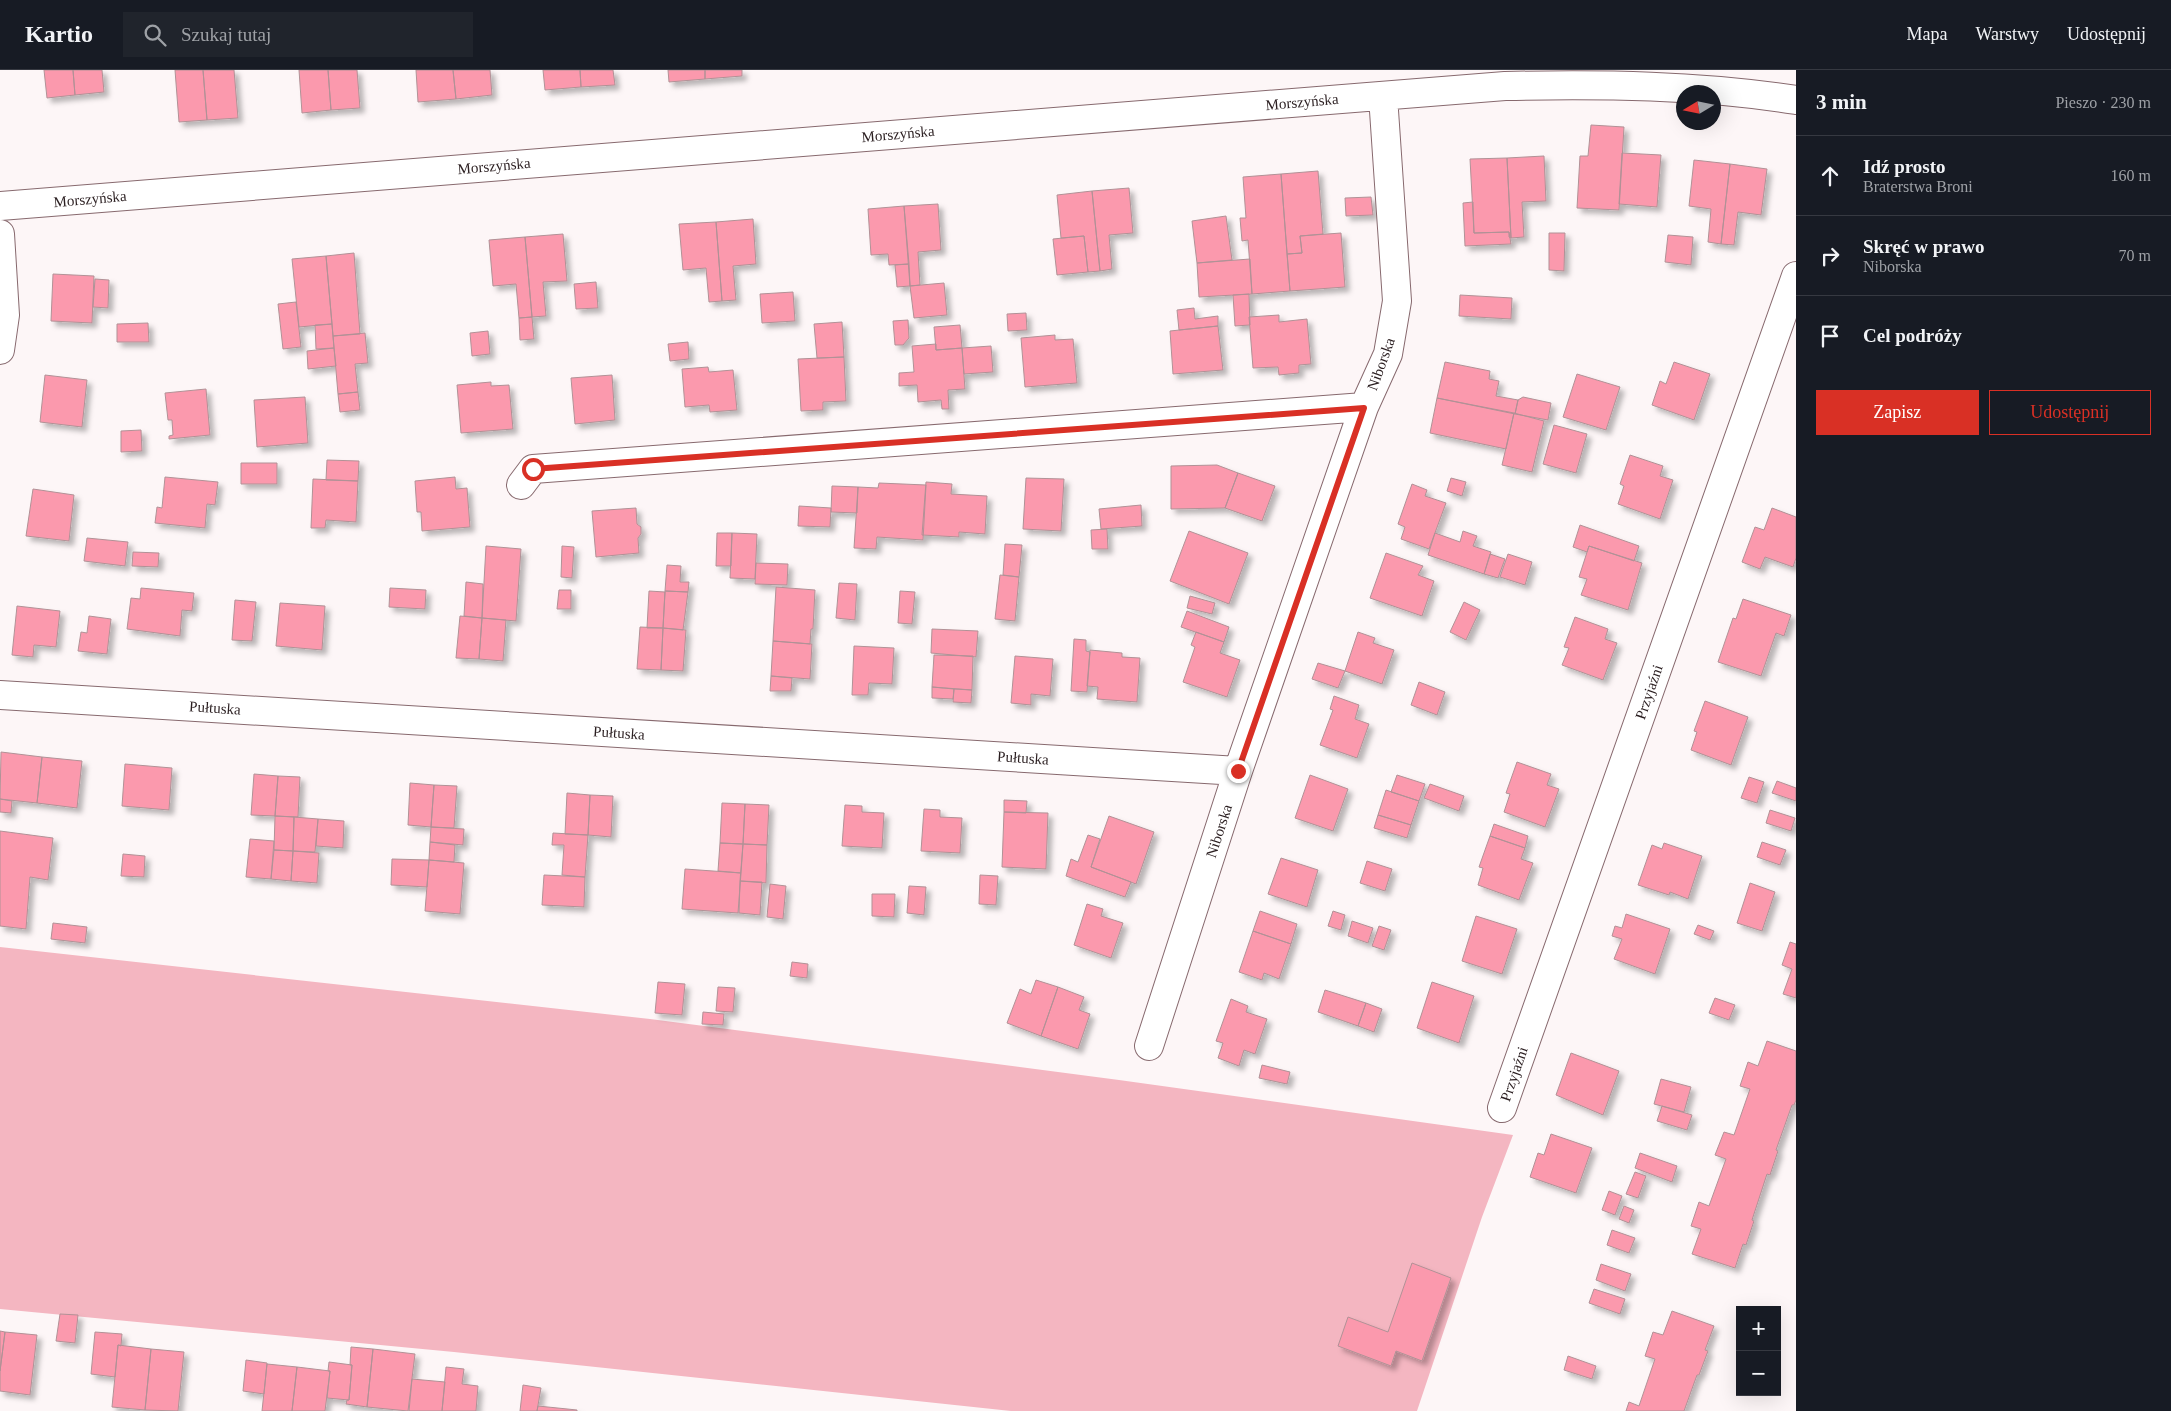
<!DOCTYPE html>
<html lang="pl">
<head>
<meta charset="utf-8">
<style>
	:root { --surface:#171b24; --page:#20242c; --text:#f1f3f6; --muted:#9ea1a6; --line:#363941; --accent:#d93025 }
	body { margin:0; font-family:Georgia,serif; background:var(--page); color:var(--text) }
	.controls { position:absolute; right:15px; bottom:15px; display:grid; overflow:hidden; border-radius:0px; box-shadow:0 5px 20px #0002 }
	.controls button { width:45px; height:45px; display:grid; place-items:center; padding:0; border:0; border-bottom:1px solid var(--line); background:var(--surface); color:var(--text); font:25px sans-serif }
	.compass { position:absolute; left:1676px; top:15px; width:45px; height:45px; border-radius:50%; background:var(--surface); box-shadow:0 5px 20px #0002; rotate:260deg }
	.stop { position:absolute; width:15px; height:15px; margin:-11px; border:4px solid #d93025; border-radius:50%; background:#fff }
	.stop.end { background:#d93025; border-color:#fff; box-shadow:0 1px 5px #0008 }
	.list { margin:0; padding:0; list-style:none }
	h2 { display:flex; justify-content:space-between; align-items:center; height:65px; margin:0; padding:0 20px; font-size:21px }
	h2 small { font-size:16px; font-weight:400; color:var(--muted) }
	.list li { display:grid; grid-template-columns:32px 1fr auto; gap:15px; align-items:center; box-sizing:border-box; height:80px; padding:0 20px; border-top:1px solid var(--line) }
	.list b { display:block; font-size:19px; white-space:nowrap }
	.list p { margin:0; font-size:16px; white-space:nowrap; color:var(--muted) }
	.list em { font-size:16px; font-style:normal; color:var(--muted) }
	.actions { display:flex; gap:10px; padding:15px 20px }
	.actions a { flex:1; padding:11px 0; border:1px solid var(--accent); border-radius:0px; text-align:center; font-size:18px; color:var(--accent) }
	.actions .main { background:var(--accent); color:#fff }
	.icon { flex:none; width:28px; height:28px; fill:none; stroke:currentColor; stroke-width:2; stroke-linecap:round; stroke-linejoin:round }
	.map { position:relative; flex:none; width:1796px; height:1341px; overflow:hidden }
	header { display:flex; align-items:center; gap:30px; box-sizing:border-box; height:70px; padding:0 25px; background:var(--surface); border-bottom:1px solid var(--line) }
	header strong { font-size:24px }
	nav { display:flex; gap:28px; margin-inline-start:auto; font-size:18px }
	.search { width:350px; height:45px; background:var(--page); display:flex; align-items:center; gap:12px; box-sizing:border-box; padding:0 18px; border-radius:0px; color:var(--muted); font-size:19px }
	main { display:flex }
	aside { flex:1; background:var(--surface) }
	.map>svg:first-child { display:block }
	.green { fill:#f4b6c1 }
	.building { fill:#fb99ad; stroke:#b19196; filter:url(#shadow) }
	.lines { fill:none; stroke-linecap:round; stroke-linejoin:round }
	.street-casing { stroke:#87696e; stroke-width:30 }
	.street { stroke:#fff; stroke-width:28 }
	.route { stroke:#d93025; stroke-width:6 }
	.labels { text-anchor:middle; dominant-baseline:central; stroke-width:5; stroke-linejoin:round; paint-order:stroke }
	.street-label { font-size:15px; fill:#2a1e20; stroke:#fff }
</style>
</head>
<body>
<header>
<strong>Kartio</strong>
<div class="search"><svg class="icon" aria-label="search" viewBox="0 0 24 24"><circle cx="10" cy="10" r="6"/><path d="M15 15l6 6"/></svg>Szukaj tutaj</div>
<nav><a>Mapa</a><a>Warstwy</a><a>Udostępnij</a></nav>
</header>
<main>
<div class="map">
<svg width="1796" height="1341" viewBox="0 0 1796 1341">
	<defs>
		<filter id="shadow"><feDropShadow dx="4.5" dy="4.5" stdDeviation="2.5" flood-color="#0004"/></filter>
	</defs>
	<rect width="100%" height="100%" fill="#fdf6f7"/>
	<path class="green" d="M0,877L650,949L1119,1010L1513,1065L1482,1147L1417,1341H1011L454,1282L0,1239Z"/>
	<path class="building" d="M44,0H73L75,25L47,28Z
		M73,0H102L104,22L75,25Z
		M175,0H203L207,50L179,52Z
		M203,0H234L238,48L207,50Z
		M299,0H328L331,40L302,43Z
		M328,0H357L360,38L331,40Z
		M416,0H453L456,29L418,32Z
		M453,0H490L492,25L456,29Z
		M543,0H580L581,17L545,20Z
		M580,0H613L615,15L581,17Z
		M668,0H705V9L669,12Z
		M705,0H742V6L705,9Z
		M1591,55L1624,57L1619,140L1577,138L1580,86H1588Z
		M1622,83L1661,85L1657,137L1619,134Z
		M1544,86L1546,131L1522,132L1524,167L1511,168L1507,88Z
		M1507,88L1511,168L1509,167V162L1474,163L1470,89Z
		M1694,90L1730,94L1721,174L1708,172L1711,139L1689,136Z
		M1730,94L1767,99L1761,145L1738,142L1734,175L1721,174Z
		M1318,101L1323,164L1300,166L1302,183L1287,184L1281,104Z
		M1281,104L1290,221L1252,224L1248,170L1242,171L1240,148H1246L1243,107Z
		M1129,118L1133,163L1109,165L1112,199L1100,201L1092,121Z
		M1092,121L1100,201L1088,202L1084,166L1061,168L1057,125Z
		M1371,127L1373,145L1346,146L1345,128Z
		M1473,132L1474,163L1509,162L1511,174L1465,176L1463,133Z
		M938,134L941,180L918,182L920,215L910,216L904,136Z
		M904,136L909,194L889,195L888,184L871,185L868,139Z
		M1226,146L1232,190L1197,193L1192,151Z
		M753,149L756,194L733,196L736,230L722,231L716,152Z
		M716,152L722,231L709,232L706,198L683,200L679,154Z
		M1341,163L1345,217L1290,221L1287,184L1302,183L1300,166Z
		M1549,163H1565L1564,201L1549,200Z
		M563,164L567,211L543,212L546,246L532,247L525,167Z
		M1668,165L1693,167L1691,195L1665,192Z
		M1084,166L1088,202L1057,205L1053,169Z
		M525,167L532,247L519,248L516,214L493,216L489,170Z
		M354,183L360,264L333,266L326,186Z
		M326,186L332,254L299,257L292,189Z
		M1250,189L1252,224L1199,227L1197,193Z
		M909,194L910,216L897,217L895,195Z
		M53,204L94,206L92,253L51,251Z
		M95,209L109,210L108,238L93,237Z
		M596,212L598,238L576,239L574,214Z
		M944,213L947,245L914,248L910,216Z
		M793,222L795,251L762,253L760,224Z
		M1249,224L1250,255L1235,256L1233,225Z
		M1460,225L1512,228L1511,249L1459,246Z
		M296,232L301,277L283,279L278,234Z
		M1194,238L1195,249L1218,246V256L1179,260L1177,240Z
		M1026,243L1027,260L1008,261L1007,244Z
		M1279,245V252L1307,249L1311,294L1299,295V303L1279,305L1278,297L1253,298L1249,247Z
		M532,247L534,269L520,270L519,248Z
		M908,250L909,268L903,275H895L893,251Z
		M842,252L844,287L817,288L814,254Z
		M148,253L149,272H117V254Z
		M332,254L334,278L316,279L315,255Z
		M960,255L962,278L936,280L934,257Z
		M1218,256L1223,300L1173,304L1170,261Z
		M488,261L490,284L472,286L470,263Z
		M365,263L368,293L355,294L358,322L338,324L333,266Z
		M1055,265V270L1073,269L1077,313L1025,317L1021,268Z
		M688,272L689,289L670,291L668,274Z
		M936,274V280L962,278L965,319L948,320L949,339H942L941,330L918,332L917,315L899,316V303L914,302L912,276Z
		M991,276L993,302L964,304L962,278Z
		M334,278L336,296L308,299L307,281Z
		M844,287L846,331L823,332V340L801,341L798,289Z
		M1445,292L1490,301L1489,309L1499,311L1496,326L1518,330L1515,344L1437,328Z
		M1674,292L1710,304L1694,350L1652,335L1660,311L1666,314Z
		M708,297L709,302L733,300L737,340L710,342L709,335L685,337L682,299Z
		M1577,304L1620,317L1606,360L1563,347Z
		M45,305L87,310L82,357L40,352Z
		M612,305L615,350L575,354L571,308Z
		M491,312V316L509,315L513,359L461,363L457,315Z
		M206,319L210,365L169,369V366L173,365L172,350H168L165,323Z
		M358,322L360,340L340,342L338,324Z
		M305,327L308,373L257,377L254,330Z
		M1523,327L1551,333L1548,350L1515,344L1518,330Z
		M1437,328L1514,343L1506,379L1430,363Z
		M1514,343L1544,351L1532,402L1502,395Z
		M1554,355L1587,364L1576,403L1543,394Z
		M141,360L142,381L121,382V361Z
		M1630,385L1663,396L1660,406L1673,410L1660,449L1618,434L1624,416L1620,414Z
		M327,390L359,391L358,411L326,410Z
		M241,393H277V414H241Z
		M1217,395L1238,403L1225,438L1171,439V396Z
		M1238,403L1275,416L1262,451L1225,438Z
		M165,407L218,412L215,435L207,434L205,458L155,453L157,437L162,438Z
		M455,407L456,419L467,418L470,457L422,461L421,442H417L415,411Z
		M1026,408L1064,409L1061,461L1023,459Z
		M1451,408L1466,412L1462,426L1447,421Z
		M313,409L358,411L356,452L326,450L325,458H311Z
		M926,412L952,414L951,424L987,426L985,464L959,462V467L922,465Z
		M879,413L926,415L923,470L877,467L876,479L854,478L858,417L878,418Z
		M1412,414L1427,420L1425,426L1446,433L1429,479L1401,469L1405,457L1398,454Z
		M832,416L858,417L857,443L831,442Z
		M33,419L74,425L69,471L26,466Z
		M1141,435L1142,456L1101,459L1099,439Z
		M799,436L831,438L830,457L798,456Z
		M636,438L637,454L641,457V464L638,468L639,483L596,487L592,441Z
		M1772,438L1796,447V488L1793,497L1765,487L1760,499L1742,492L1755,457L1764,460Z
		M1580,455L1639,476L1634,491L1589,476L1587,482L1573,477Z
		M1107,459L1108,479H1092L1091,460Z
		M1189,461L1248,483L1229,534L1170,511Z
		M1463,461L1477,466L1473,476L1491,482L1484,504L1428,485L1435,463L1460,472Z
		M717,463H732L731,496H716Z
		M732,463L757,464L755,509L730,508Z
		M87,468L128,472L125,496L84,491Z
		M1005,474L1022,475L1019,507L1003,505Z
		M486,476L521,479L516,551L482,548Z
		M562,476L574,477L572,508L561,507Z
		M1589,476L1642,493L1628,540L1581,525L1587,509L1579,507Z
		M133,482L159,483L158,497L132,496Z
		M1386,483L1423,496L1418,505L1434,511L1422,546L1370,528Z
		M1490,484L1505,489L1498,508L1484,504Z
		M1508,484L1532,492L1525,515L1500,507Z
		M756,493L788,494L787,515L755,514Z
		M667,495L681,496L680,512H689L688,522L665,521Z
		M1000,505L1019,507L1015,551L995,549Z
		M466,512L483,514L482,548L464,546Z
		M839,513L857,514L855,550L836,548Z
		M776,517L815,520L813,559H811L810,574L773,571Z
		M141,518L194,523L192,541L182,540L180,566L127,559L131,528L140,529Z
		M390,518L426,520L425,539L389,537Z
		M559,520H571V539H557Z
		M649,521L665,522L663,558H647Z
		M665,521L688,522L683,560L663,558Z
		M900,521L915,522L912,554L898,553Z
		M1190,526L1215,533L1212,544L1187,538Z
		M1743,529L1791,545L1784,566L1776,563L1761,606L1718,592L1733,548L1736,549Z
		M235,530L256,532L252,571L232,570Z
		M1464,532L1480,540L1466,570L1450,562Z
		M280,533L325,536L322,580L276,576Z
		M17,536L60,541L56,577L34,575L33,587L12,585Z
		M1187,541L1229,557L1224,572L1181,557Z
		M89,546L111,549L107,584L78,581L81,562L87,563Z
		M460,546L482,548L479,589L456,588Z
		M1575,547L1608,559L1605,569L1617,573L1603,610L1562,595L1569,578L1564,577Z
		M482,548L506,550L503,591L479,589Z
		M640,557L663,558L661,600L637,599Z
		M663,558L686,560L683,601L661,600Z
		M932,559L978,561L976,587L931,583Z
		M1196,562L1224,572L1220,583L1240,590L1227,627L1183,612L1195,577L1191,575Z
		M1358,562L1375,568L1373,573L1394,580L1382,614L1345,601Z
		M1074,569L1086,570V581L1090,582L1087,622L1071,621Z
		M773,571L812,574L810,609L771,606Z
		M854,576L894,578L892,614L869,613L868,625H852Z
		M1090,580L1122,583V587L1140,588L1137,632L1097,629L1098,617L1087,616Z
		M934,585L973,586L972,620L932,617Z
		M1015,586L1053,589L1050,626L1031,624V635L1011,633Z
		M1318,593L1345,601L1338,618L1312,609Z
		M771,606L792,608L791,621H770Z
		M1419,612L1445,622L1437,645L1411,635Z
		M932,617L954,619L953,629L932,628Z
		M954,619L972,620L971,633L953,632Z
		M1334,626L1359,635L1355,649L1369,654L1357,688L1320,675L1333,640L1330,639Z
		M1705,631L1748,647L1731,695L1691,680L1697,662L1694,661Z
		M1,682L42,687L37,733L0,729Z
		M42,687L82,691L77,738L37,733Z
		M1517,692L1551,704L1547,715L1559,719L1545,757L1504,742L1510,724L1506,723Z
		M125,694L172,698L169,740L122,736Z
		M254,704L278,706L275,746L251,745Z
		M1310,705L1348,719L1333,761L1295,748Z
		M1397,705L1425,714L1419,731L1391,722Z
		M278,706L300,707L298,747L275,746Z
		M1749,707L1764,712L1757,733L1741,728Z
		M1777,711L1796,718V731L1772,723Z
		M410,713L434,715L431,757L408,755Z
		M1430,714L1464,726L1459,741L1424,728Z
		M434,715L457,716L454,758L431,757Z
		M1386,720L1419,731L1411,755L1378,745Z
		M567,723L590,725L588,765L565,764Z
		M590,725L613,726L611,767L588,765Z
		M0,729L12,731L11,743L0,742Z
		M1004,730L1027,731L1026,743L1004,742Z
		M722,733L745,734L743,774L720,773Z
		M745,734L769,735L767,775L743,774Z
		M845,735L862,736V742L884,743L882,778L842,776Z
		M924,739L940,740V747L962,748L960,783L921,781Z
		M1770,740L1795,748L1791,761L1766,753Z
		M1004,742L1048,743L1046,799L1002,797Z
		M1378,745L1411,755L1407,768L1374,758Z
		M275,746L294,747L293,781L274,780Z
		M1109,746L1154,762L1136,814L1091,797Z
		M294,747L318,749L315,782L293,781Z
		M318,749L344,751L343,778L316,776Z
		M1494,754L1528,766L1525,778L1490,766Z
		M431,757L464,759L463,775L430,772Z
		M0,761L53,768L48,810L30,807L26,859L0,856Z
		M553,763L588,765L585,807L562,805L564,775H552Z
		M1088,765L1100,769L1091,797L1131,812L1125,827L1066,806L1071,789L1078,792Z
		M1490,766L1525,778L1521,789L1533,793L1519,830L1478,815L1483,798L1479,797Z
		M250,769L274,771L271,809L246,807Z
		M430,772L455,775L454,792L429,790Z
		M1762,772L1786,780L1780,795L1757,787Z
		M720,773L743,774L741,803L718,801Z
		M1664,773L1702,786L1688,829L1670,822L1669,825L1638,815L1652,775L1662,779Z
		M743,774L767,775L766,813L740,811Z
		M274,780L293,781L291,811L271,809Z
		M293,781L319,783L317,813L291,811Z
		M123,784L145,786L144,807L121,806Z
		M1281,788L1318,800L1307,837L1268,824Z
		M392,789L429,790L427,817L391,815Z
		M429,790L464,793L460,844L425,841Z
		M1367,791L1392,799L1385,821L1360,813Z
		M685,799L741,803L738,843L682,839Z
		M544,805L585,807L584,837L542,835Z
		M980,805L998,806L996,835L979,834Z
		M740,811L762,812L760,845L739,843Z
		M1750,813L1775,822L1762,861L1737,853Z
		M770,814L786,816L783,849L767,847Z
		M909,816L926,817L924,845L907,843Z
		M872,824H895L894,847L872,846Z
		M1087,834L1103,839L1101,846L1123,853L1111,888L1074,875Z
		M1260,841L1297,854L1291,874L1253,861Z
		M1333,841L1345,845L1341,860L1328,856Z
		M1626,844L1670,859L1655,904L1614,889L1622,869L1612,866L1615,856L1622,858Z
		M1476,846L1517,859L1502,904L1462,891Z
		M1352,851L1373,858L1368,873L1348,866Z
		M53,853L87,857L85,873L51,869Z
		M1698,855L1714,861L1710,870L1694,864Z
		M1379,856L1391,860L1384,880L1372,876Z
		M1253,861L1291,874L1279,909L1264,903L1262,910L1239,902Z
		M1790,872L1796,874V928L1783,924L1792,899L1782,895Z
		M792,892L808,894L807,908L790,906Z
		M1036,910L1058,917L1041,966L1007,953L1020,919L1031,924Z
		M658,912L685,914L682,945L655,943Z
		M1432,912L1474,926L1459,973L1417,958Z
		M718,917L735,918L733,942L716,941Z
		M1058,917L1084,927L1079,940L1090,944L1078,979L1041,966Z
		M1325,920L1366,933L1358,956L1318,942Z
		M1715,928L1735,935L1729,950L1709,943Z
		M1231,929L1248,936L1246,942L1267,949L1255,984L1244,980L1239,996L1218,988L1223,973L1216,971Z
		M1366,933L1382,939L1374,962L1358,956Z
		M703,942L724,944L723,955L702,954Z
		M1767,971L1796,981V1030L1794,1035H1792L1776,1080L1778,1081L1770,1105L1767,1104L1752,1150L1754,1151L1746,1175L1743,1174L1735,1198L1692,1184L1701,1159L1691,1156L1699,1132L1709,1136L1726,1089L1715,1085L1724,1062L1734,1065L1750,1019L1740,1016L1748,992L1758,996Z
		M1571,983L1619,1001L1603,1045L1556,1025Z
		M1262,995L1290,1002L1287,1014L1259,1008Z
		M1661,1009L1691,1017L1684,1042L1654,1034Z
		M1662,1036L1692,1045L1687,1060L1657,1051Z
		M1551,1064L1592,1078L1576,1123L1530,1107L1538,1083L1544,1085Z
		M1640,1083L1677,1096L1672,1112L1635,1098Z
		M1635,1102L1646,1106L1638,1128L1626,1124Z
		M1609,1121L1622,1126L1615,1145L1602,1140Z
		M1624,1136L1634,1140L1629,1153L1619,1149Z
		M1612,1160L1635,1168L1629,1183L1607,1175Z
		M1412,1193L1451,1208L1422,1291L1396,1281L1391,1296L1338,1276L1348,1247L1388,1262Z
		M1601,1194L1631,1204L1625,1221L1596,1210Z
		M1594,1219L1625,1229L1620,1244L1589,1233Z
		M1672,1241L1714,1256L1705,1280L1708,1281L1699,1305H1697L1684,1341H1626L1629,1332L1639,1336L1655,1289L1645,1286L1653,1262L1663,1265Z
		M60,1244L78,1245L75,1273L56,1271Z
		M0,1261L5,1262L0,1301Z
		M5,1262L37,1265L30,1325L0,1321V1301Z
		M95,1262L122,1264L121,1276L118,1275L115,1307L91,1304Z
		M118,1275L151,1279L145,1340L112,1337Z
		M351,1277L373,1279L367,1337L346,1334L347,1330H349L352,1295H350Z
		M151,1279L184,1282L178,1341L145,1340Z
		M373,1279L415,1284L408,1341L367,1337Z
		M1568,1286L1596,1296L1592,1309L1564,1300Z
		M246,1290L267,1293L264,1324L243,1321Z
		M329,1292L352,1295L349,1330L327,1328L330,1301H328Z
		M267,1294L297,1297L292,1341H262Z
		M297,1297L330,1301L325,1341H292Z
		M446,1297L464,1299L462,1314L478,1316L476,1341H442Z
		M412,1309L445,1312L442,1341H409Z
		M523,1315L541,1318L537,1341H520Z
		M538,1336L577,1340V1341H537Z"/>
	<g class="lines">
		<defs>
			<path id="street" d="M0,136L1505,16C1602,14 1700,15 1796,30
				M0,164L5,245L0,280
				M521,415L533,399L1364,337
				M0,625L1238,701
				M1149,976L1238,701L1364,337L1388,284L1397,231L1383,26
				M1502,1038L1796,206"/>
		</defs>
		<use href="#street" class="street-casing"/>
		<use href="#street" class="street"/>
	</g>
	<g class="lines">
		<path class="route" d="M533,399L1364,338L1238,701"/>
	</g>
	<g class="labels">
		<g class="street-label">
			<text transform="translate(1302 32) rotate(-5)">Morszyńska</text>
			<text transform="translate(898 64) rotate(-5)">Morszyńska</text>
			<text transform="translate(494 96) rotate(-5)">Morszyńska</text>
			<text transform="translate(90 129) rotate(-5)">Morszyńska</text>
			<text transform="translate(1381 294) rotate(-70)">Niborska</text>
			<text transform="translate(1649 622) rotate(-71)">Przyjaźni</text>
			<text transform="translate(215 638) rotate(4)">Pułtuska</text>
			<text transform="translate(619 663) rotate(4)">Pułtuska</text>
			<text transform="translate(1023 688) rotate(4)">Pułtuska</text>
			<text transform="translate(1219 761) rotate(-72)">Niborska</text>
			<text transform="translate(1514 1004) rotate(-71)">Przyjaźni</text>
		</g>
	</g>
</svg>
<div class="controls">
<button>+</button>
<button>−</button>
</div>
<svg class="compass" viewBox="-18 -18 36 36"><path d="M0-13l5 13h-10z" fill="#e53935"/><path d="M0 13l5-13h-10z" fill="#9ea1a6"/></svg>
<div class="stop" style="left:533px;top:399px"></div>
<div class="stop end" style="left:1238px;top:701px"></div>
</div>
<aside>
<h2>3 min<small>Pieszo · 230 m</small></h2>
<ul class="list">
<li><svg class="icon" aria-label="ahead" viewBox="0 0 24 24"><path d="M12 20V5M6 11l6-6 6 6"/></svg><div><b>Idź prosto</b><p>Braterstwa Broni</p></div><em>160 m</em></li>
<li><svg class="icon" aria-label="right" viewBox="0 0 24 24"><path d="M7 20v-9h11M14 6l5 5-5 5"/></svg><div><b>Skręć w prawo</b><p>Niborska</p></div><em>70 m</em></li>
<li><svg class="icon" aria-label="arrive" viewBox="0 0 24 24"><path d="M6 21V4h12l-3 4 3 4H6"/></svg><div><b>Cel podróży</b></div></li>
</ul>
<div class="actions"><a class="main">Zapisz</a><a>Udostępnij</a></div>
</aside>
</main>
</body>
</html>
